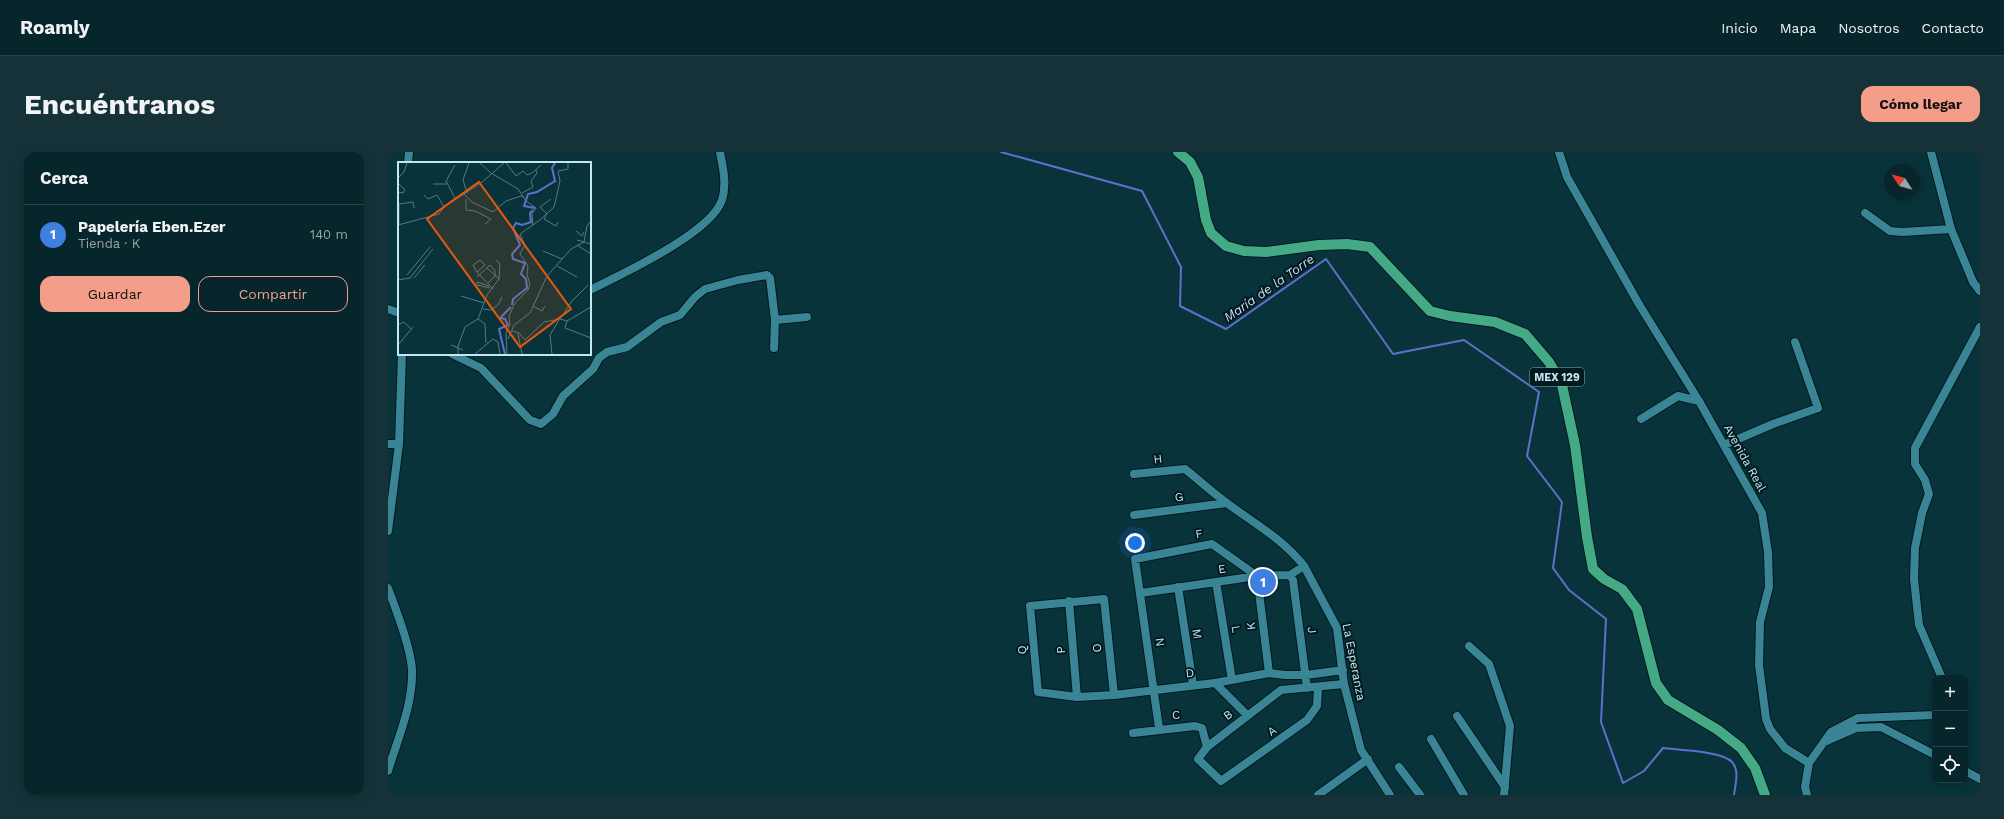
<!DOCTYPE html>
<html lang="es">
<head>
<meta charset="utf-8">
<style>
	:root { --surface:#07262c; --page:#153238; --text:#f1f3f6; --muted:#98a5a9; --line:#284348; --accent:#f49e89 }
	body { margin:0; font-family:"Work Sans",sans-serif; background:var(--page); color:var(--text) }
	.controls { position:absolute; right:12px; bottom:12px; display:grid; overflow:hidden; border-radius:8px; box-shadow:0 2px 10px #0003 }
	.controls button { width:36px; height:36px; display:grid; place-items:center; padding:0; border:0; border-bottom:1px solid var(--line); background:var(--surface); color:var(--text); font:20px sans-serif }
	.compass { position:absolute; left:1496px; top:12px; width:36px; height:36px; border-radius:50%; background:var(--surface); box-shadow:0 2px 10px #0003; rotate:306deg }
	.you { position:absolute; left:747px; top:391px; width:14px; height:14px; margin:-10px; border:3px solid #fff; border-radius:50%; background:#1a73e8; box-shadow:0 0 0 6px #1a73e833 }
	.badge { display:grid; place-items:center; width:26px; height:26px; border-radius:50%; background:var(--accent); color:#fff; font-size:13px; font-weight:700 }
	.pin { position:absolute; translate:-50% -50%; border:2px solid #fff; box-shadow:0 1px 4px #0006 }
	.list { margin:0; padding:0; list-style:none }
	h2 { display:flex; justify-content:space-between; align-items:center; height:52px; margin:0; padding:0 16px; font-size:17px }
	h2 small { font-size:13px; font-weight:400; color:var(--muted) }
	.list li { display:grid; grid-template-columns:26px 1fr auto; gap:12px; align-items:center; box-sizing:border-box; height:60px; padding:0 16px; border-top:1px solid var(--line) }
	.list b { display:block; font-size:15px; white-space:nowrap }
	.list p { margin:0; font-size:13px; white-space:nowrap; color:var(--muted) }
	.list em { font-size:13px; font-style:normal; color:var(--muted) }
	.actions { display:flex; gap:8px; padding:12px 16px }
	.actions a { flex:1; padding:9px 0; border:1px solid var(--accent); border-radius:12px; text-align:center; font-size:14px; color:var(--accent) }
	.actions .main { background:var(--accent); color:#111 }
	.icon { flex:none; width:22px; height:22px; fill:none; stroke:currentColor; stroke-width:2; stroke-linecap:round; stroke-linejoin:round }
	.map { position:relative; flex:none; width:1592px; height:643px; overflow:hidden; border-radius:12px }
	header { display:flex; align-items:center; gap:24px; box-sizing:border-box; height:56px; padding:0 20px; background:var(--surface); border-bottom:1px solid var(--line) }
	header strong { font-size:19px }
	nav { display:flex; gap:22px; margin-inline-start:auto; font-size:14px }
	.intro { display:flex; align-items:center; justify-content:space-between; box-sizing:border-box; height:96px; padding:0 24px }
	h1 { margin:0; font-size:28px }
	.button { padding:10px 18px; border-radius:12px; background:var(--accent); color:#111; font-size:14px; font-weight:700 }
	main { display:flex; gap:24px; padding:0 24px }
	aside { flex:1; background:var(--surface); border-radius:12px; box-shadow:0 2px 10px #0003 }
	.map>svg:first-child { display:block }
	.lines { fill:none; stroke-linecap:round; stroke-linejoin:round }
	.stream { stroke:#606fca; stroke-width:2 }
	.minor-casing { stroke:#03191e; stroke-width:10 }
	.major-casing { stroke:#03191e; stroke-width:12 }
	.minor { stroke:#3a8595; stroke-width:8 }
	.major { stroke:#44aa86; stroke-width:10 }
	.labels { text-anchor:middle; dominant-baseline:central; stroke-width:4; stroke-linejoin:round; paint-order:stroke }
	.shield { fill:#001a20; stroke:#88a9b1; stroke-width:1 }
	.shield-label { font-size:11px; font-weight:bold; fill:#c3e6ef }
	.street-label { font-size:12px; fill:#c3e6ef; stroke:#001a20 }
	.water-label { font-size:13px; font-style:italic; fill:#d7def6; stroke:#001a20 }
	.inset-river { fill:none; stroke:#606fca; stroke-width:2 }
	.inset-road { fill:none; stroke:#537b83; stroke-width:1 }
	.view { fill:#e8590c; fill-opacity:0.15; stroke:#e8590c; stroke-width:2 }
	.inset-edge { fill:none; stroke:#c3e6ef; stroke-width:2 }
</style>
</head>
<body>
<header>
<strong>Roamly</strong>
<nav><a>Inicio</a><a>Mapa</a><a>Nosotros</a><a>Contacto</a></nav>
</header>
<div class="intro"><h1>Encuéntranos</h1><a class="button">Cómo llegar</a></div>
<main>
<aside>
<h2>Cerca<small></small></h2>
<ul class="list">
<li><span class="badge" style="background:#3f7fe0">1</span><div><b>Papelería Eben.Ezer</b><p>Tienda · K</p></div><em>140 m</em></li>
</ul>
<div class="actions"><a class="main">Guardar</a><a>Compartir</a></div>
</aside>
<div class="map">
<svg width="1592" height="643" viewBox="0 0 1592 643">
	<rect width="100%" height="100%" fill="#09333b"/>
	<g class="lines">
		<path class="stream" d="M613,0L754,39L793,115L792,154L838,177L938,107L1005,202L1076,188L1151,240L1139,304L1174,350L1165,416L1181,438L1218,467L1213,570L1235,631L1256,619L1275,596C1290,598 1334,599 1344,610C1352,619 1347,633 1346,643"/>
		<defs>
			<path id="minor" d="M1171,0L1179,25L1252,154L1311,249L1374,361L1380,400L1381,435L1372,470L1371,513L1378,567L1382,577L1397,596L1421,611
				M1543,0L1563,77L1585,130L1592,139
				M20,11L21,0
				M1477,61L1502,79L1514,80L1563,77
				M202,138C234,122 323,81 334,48C339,32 335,16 332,0
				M0,157L11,161
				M387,168L419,165
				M64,202L93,216L142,268L153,272L165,262L175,244L205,217L211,206L219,200L239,195L273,170L292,163L307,145L317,137L350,128L379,123L382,126L387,168L386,196
				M1253,267L1290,244L1311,249
				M0,292H11
				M1336,293L1385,272L1430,256L1407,190
				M746,322L797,317C811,328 825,341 840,352C866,371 896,388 916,414L949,476L956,532L973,598L1002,643
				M746,363L839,351
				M0,379L11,292L14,202
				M902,423L905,428L919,536
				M828,430L844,528
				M790,435L805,533
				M0,436C8,458 23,496 24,518C25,553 10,586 0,619
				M753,441L869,424L902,423L916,414
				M681,449L689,545
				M1081,494L1101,512L1122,574L1116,643
				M1554,526L1531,473L1526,427L1527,396L1534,361L1541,342L1537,328L1527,312V296L1592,175
				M827,531L859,563
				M930,536L929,554L919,568L833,629L810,607L819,595L893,538L956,532
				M726,543L716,447L642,454L650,540L689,545L726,543L827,531L881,521L897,523H918L955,518
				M1069,564L1117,635
				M771,576L747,407L824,392L869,424L881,521
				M745,581L807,574L814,576L819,595
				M1043,587L1076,643
				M1436,590L1468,576L1493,575L1547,603
				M1011,615L1032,643
				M1577,619L1592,627
				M930,643L980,607
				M1419,643L1417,635L1421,611L1443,580L1470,566L1547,563"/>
			<path id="major" d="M790,0L802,10L810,25L818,68L823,81L838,94L856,99L878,100L931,93L959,92L982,95L1042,159L1062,164L1107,170L1137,182L1161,210L1174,233L1187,293L1199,385L1205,417L1216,427L1234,437L1249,457L1268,531L1280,548L1330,578L1353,596L1367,616L1377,643"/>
		</defs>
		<use href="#minor" class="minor-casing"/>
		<use href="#major" class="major-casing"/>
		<use href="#minor" class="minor"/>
		<use href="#major" class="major"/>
	</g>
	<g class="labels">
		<rect class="shield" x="1142" y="216" width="54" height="18" rx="3"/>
		<g class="shield-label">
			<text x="1169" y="225">MEX 129</text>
		</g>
		<g class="street-label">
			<text transform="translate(1357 306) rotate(61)">Avenida Real</text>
			<text transform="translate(770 307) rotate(-7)">H</text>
			<text transform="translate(791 345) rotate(-7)">G</text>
			<text transform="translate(811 382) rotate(-11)">F</text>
			<text transform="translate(834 417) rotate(-8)">E</text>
			<text transform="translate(863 474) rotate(-97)">K</text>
			<text transform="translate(848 477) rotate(80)">L</text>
			<text transform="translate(924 478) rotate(82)">J</text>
			<text transform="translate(809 482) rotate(81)">M</text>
			<text transform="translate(772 490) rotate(82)">N</text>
			<text transform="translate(709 496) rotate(-96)">O</text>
			<text transform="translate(634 498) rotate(-95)">Q</text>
			<text transform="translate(673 498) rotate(-95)">P</text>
			<text transform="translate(966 510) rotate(79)">La Esperanza</text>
			<text transform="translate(802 521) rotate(-6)">D</text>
			<text transform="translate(788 563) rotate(-4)">C</text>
			<text transform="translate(840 563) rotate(-38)">B</text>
			<text transform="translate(884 579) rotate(-35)">A</text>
		</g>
		<g class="water-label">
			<text transform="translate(881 136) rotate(-35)">María de la Torre</text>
		</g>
	</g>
	<g transform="translate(10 10)">
		<rect width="193" height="193" fill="#09333b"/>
		<path class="inset-river" d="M137,46L126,44L130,32L139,30L157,19L154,6L157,1M114,143L115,137L129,126L128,117L123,112L127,101L115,97L114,92L122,83L115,66L118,61L124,63L133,60L132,51L135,48M107,192L101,167L110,163L107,157L102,156L113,145"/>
		<path class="inset-road" d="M82,1L93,11L120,27L128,39L138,46L134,52L135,63M108,1L118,14L125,9L129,13L134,11L143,3M57,3L48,19L58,38M0,16L6,10L9,1M0,21L7,28L5,31L0,30M35,22H49M69,31L65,18L71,1M124,31L135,25L133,19L139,11L138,8M66,32L74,40L95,50L108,39L123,34L126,35M26,33L30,37L39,33L46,45M68,37V48L77,49L93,57L87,62M153,37L142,45L149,52L146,57L158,64L160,60M0,63L41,52L47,44L83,21L106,1M1,63V42L15,40L16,46M178,69L184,74L186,70M179,78L193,82M179,83L193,92M145,89L164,97M159,104L179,115M89,106L101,117M79,110L87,103L82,98L75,103L79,110L95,127M9,113L32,85M79,115L92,103L97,109V114L90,121M16,116L27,103M0,118L12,116L35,87M91,124L79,120V123L92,126M63,134L86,141M135,144L144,149L147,144M193,145L169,159L167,166L193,176M85,147L93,148L100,143L104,135M80,157L89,133L101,117L102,102L98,98M80,157L87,162L88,181M162,157L174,139L190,123M0,163L6,160L13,167M114,169L121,171L127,178L146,160L162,157L169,159M120,172L124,192M110,177L116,163L132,151L149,114L173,87L186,80L189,64L193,59M0,183L15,165M53,183L65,188M60,192V184L67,165L80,157M77,192L95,177L100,180L102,192M109,192L108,170L112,163L111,154L117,141L130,128L132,122L129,113L130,104L122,92L127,83L122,72L142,58L156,45L162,19L160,9L170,7V1M154,192L152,173L161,158"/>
		<path class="view" d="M81,20L173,147L122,185L29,57Z"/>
		<rect width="193" height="193" class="inset-edge"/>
	</g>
</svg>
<div class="controls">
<button>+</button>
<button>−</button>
<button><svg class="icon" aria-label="locate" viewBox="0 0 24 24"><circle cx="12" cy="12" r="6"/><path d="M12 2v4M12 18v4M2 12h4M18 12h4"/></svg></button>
</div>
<svg class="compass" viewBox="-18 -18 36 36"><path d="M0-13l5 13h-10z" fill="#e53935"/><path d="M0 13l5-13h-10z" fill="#98a5a9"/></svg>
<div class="you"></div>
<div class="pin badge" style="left:875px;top:430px;background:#3f7fe0">1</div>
</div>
</main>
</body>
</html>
